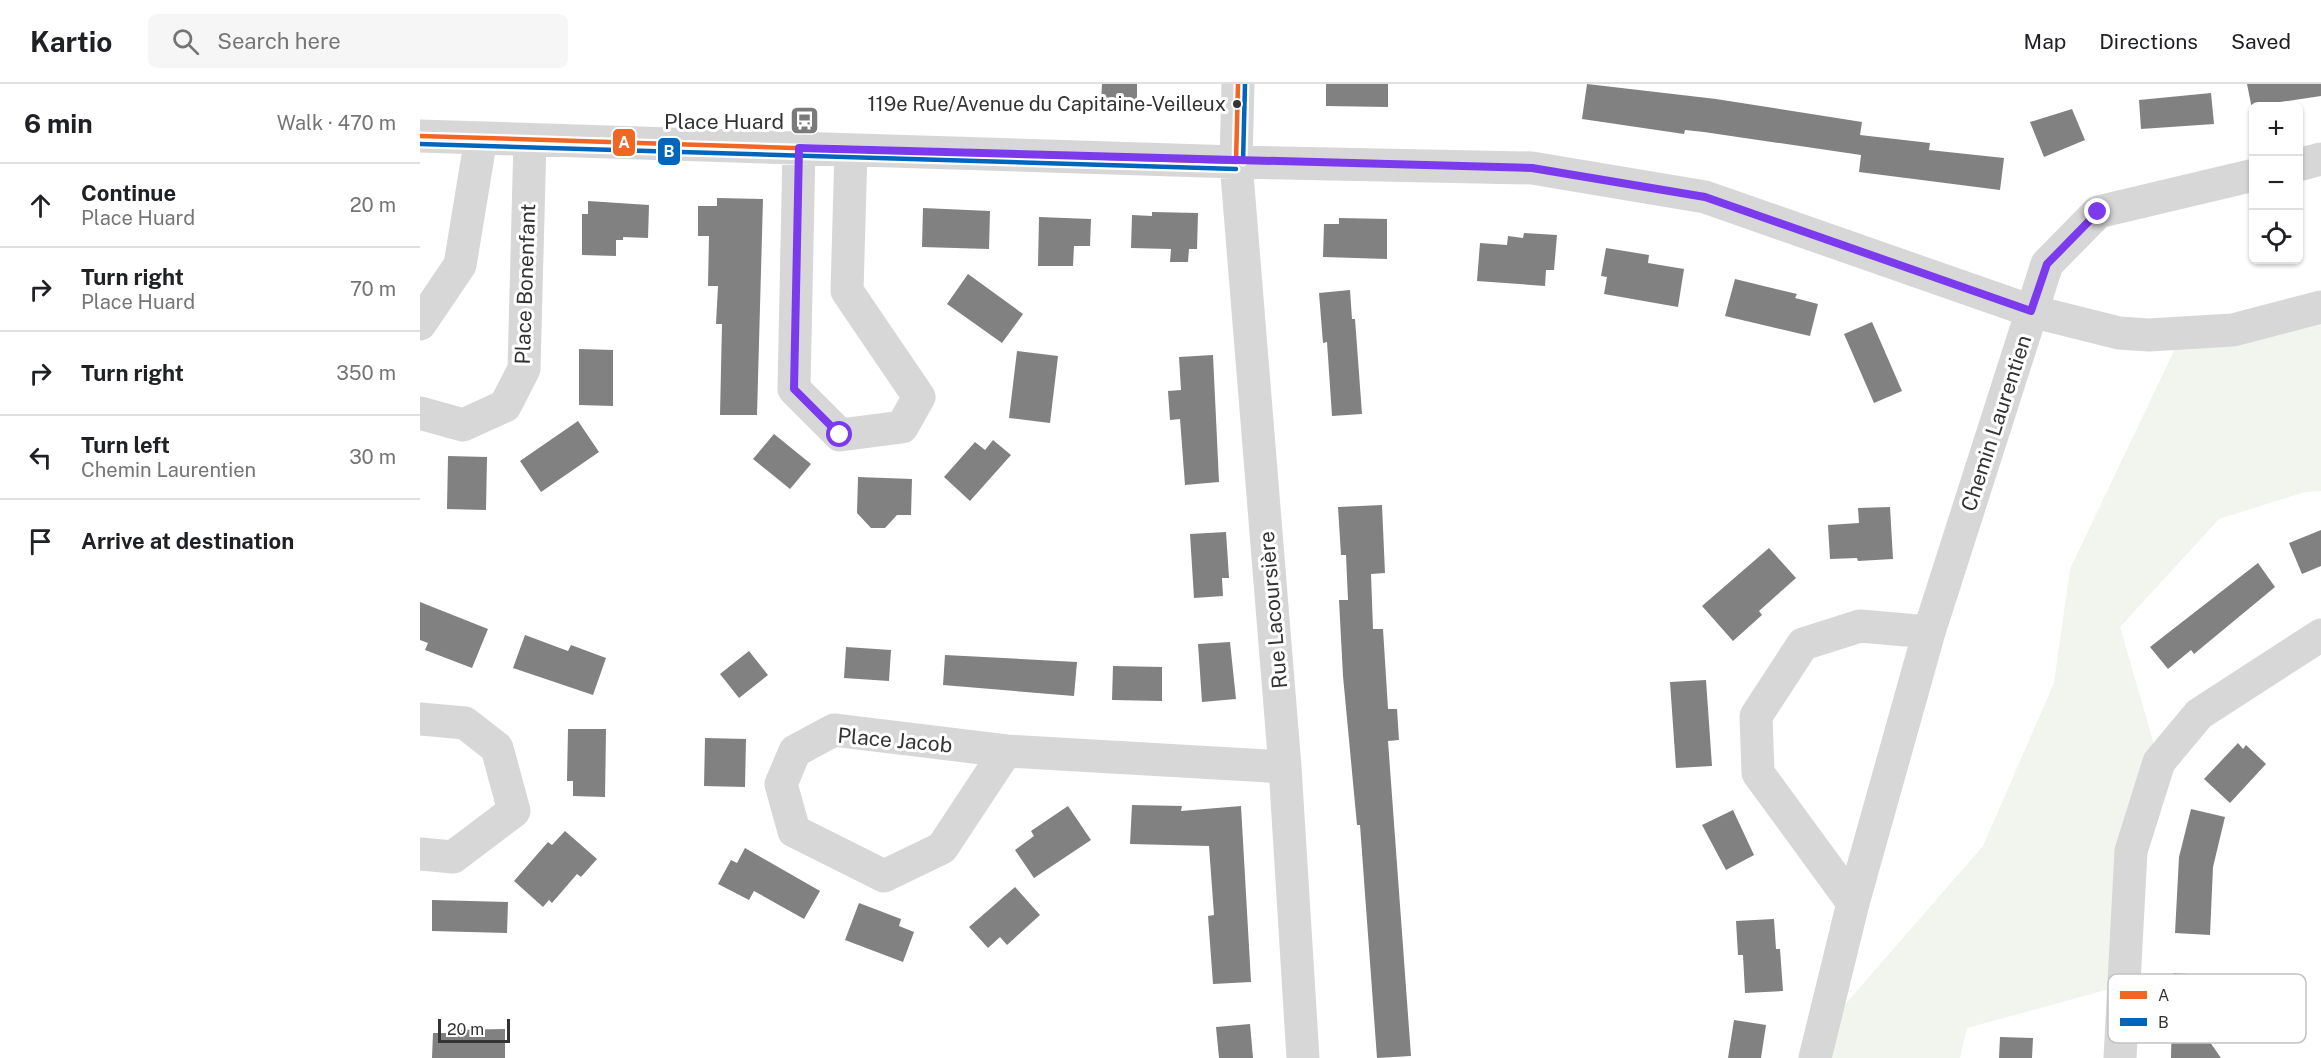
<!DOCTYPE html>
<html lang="en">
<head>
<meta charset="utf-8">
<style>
	:root { --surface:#fff; --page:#f6f6f6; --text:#202124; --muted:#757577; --line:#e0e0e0 }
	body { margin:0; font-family:"Public Sans",sans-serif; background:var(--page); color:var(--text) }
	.controls { position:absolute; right:18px; top:18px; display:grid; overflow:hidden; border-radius:9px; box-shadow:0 2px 4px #0004 }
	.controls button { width:54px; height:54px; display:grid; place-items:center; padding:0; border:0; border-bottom:2px solid var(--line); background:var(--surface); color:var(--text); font:30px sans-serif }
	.scale { position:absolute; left:18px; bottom:15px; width:72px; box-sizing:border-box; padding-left:6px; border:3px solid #333; border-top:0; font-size:16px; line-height:21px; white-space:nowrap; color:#333; -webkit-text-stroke:4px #fff; paint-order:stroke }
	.stop { position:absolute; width:18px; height:18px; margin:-14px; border:4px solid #7c3aed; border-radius:50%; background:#fff }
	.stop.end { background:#7c3aed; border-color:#fff; box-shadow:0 2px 6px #0008 }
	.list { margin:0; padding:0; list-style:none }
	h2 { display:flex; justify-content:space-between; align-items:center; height:78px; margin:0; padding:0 24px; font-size:26px }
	h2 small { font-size:20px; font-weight:400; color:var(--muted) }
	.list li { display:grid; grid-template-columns:39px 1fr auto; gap:18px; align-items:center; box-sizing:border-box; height:84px; padding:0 24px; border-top:2px solid var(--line) }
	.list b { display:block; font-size:22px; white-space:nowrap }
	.list p { margin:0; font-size:20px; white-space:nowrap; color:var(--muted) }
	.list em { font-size:20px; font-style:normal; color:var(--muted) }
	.icon { flex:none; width:33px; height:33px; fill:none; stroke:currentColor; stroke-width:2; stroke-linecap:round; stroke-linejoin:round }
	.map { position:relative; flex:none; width:1901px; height:974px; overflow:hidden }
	header { display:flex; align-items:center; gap:36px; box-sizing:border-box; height:84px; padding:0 30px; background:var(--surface); border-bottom:2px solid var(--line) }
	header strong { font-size:28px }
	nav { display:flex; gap:33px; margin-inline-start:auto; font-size:21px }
	.search { width:420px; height:54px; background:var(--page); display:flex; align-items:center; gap:15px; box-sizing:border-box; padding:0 21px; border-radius:9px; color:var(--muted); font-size:22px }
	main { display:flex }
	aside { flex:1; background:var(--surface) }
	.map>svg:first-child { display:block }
	.green { fill:#f1f5ed }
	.building { fill:#818181 }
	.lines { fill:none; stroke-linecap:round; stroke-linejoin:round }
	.minor { stroke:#d7d7d7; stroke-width:33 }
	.bus-1-casing { stroke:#fff; stroke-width:9 }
	.bus-2-casing { stroke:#fff; stroke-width:9 }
	.bus-1 { stroke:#f26522; stroke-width:4.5 }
	.bus-2 { stroke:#0065bd; stroke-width:4.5 }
	.route { stroke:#7c3aed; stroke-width:8 }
	.bus-dot { fill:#333; stroke:#fff; stroke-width:2 }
	.labels { text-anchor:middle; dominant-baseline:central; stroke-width:6; stroke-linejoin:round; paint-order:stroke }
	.bus-label { font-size:20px; fill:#333; stroke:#fff; text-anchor:end }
	.poi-label { font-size:21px; fill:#333; stroke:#fff; text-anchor:end }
	.street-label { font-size:21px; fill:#333; stroke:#fff }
	.key { fill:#fff; stroke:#c2c2c2; stroke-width:1.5 }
	.key-label { font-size:16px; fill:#333 }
	.line-badge { stroke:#fff; stroke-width:2 }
	.badge-label { font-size:16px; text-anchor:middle; font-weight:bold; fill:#fff }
</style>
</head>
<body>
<header>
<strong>Kartio</strong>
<div class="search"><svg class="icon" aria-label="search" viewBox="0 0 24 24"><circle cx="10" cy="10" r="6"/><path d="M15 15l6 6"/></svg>Search here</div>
<nav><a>Map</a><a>Directions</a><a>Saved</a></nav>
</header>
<main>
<aside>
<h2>6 min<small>Walk · 470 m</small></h2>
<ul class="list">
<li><svg class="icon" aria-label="ahead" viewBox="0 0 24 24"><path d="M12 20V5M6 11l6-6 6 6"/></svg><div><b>Continue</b><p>Place Huard</p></div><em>20 m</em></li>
<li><svg class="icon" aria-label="right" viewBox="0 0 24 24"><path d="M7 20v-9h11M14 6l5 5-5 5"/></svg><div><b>Turn right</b><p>Place Huard</p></div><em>70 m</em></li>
<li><svg class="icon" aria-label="right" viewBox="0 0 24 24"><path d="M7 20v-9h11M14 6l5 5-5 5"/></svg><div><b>Turn right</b></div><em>350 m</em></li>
<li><svg class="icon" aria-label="left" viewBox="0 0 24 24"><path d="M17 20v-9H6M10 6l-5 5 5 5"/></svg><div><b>Turn left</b><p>Chemin Laurentien</p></div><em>30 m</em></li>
<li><svg class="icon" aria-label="arrive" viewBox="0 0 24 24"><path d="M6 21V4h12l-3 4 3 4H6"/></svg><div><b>Arrive at destination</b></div></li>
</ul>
</aside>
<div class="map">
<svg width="1901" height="974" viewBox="0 0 1901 974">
	<rect width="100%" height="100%" fill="#fff"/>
	<path class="green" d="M1901,223V407L1885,408L1799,435L1700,543L1739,678L1704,901L1547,944L1540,974H1395L1401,948L1563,762L1634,599L1650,485L1762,250Z"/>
	<path class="building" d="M682,0H717V21L681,20Z
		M906,0H968V23L906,22Z
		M1167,0L1296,15L1442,38L1440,51L1510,59L1509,66L1584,74L1580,106L1439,88L1441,71L1284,48L1265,46L1264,50L1162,35Z
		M1827,0H1901V12L1833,22L1832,25Z
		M1791,9L1794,40L1721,45L1719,16Z
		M1652,25L1665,56L1624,73L1610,38Z
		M297,114L343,115L337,331H300L302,240H296L298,202H288L289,152H278V122H297Z
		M168,117L229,121L228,154L203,153V156H196V172L162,171V130H168Z
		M503,124L570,127L569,165L502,163Z
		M732,128L778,129L777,165H769L768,178H750L751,165L711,164L712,131L732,132Z
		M619,133L671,135L670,162H654L653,182H618Z
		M919,134L967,135V175L903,173L904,140H919Z
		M1104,149L1137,151L1134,186H1126L1125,202L1057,197L1060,159L1087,161L1088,152L1103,154Z
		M1186,164L1229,171L1228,179L1264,185L1258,223L1184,210L1187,193L1181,192Z
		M548,190L603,230L582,259L527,220Z
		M1315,195L1377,210L1375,214L1398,220L1390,252L1305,232Z
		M930,206L932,235H935L942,330L912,332L907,258L903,259L899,209Z
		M1452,238L1482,307L1454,319L1424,250Z
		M159,265L193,266V322L159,321Z
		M597,267L638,272L630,339L589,334Z
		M793,271L799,398L765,401L760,335L750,336L748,307L761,306L759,273Z
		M158,337L179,368L121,408L100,377Z
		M354,350L391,380L370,405L333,375Z
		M573,356L591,371L550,417L524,393L555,358L565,366Z
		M28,372L67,373L66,426L27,425Z
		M438,393L492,395L491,431H477L465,444H451L437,429Z
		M962,421L965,489L951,490L953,545H963L968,625H977L979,656L968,657L991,972L957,974L940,741H937L923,592L919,516H928L926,471H921L918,423Z
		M1470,423L1473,475L1438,477L1437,474L1410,475L1408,441L1439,439L1438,424Z
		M1901,446V482L1882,490L1869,459Z
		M806,448L809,494H802L803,512L774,514L770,450Z
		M1349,464L1376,494L1339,527L1342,531L1313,557L1282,522Z
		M1838,479L1855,503L1774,570L1771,566L1748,585L1730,563Z
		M0,518L68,545L52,584L5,566L8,559L0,556Z
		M105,551L148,567L151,561L186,574L173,611L93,584Z
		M810,558L816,615L782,618L778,560Z
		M426,563L471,566L469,597L424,594Z
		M329,567L348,591L319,614L300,590Z
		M525,571L657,578L654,612L523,601Z
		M693,582L742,583V617L692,616Z
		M1286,596L1292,682L1256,684L1250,598Z
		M148,645H186L185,713L153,712V697H147Z
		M285,654L326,655L325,703L284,702Z
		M1818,659L1823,665L1826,661L1846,680L1810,719L1784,695Z
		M712,721L762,722L761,727L821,722L831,898L793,900L788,832L794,831L789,762L710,760Z
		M648,722L671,756L614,794L595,766L614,752L611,747Z
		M1771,725L1805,733L1793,783L1790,851L1755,849L1759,773Z
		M1313,726L1334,771L1306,786L1282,741Z
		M145,747L177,775L161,793L157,790L132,819L129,816L123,823L94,797L128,758L132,761Z
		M325,764L400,807L384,835L334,807L329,816L298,800L311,776L317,779Z
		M595,803L620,831L587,861L580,853L568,864L549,843Z
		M12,816L88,818L87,849L12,847Z
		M439,819L481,835L479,842L494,848L483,878L425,856Z
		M1354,835L1356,865H1360L1363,907L1325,909L1323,871H1318L1316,837Z
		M1753,889L1788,891L1785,951L1801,974H1751Z
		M1314,936L1346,941L1341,974H1308Z
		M830,940L833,974H799L796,943Z
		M85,945V974H12L13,949H32V946Z
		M1580,953L1613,954L1612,974H1579Z"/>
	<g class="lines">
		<path class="minor" d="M818,0L816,78L865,683L883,974
			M0,52L816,78L1112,84L1285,113L1611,227L1699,249L1729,251L1813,246L1901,223
			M379,64L374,305L420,351L482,343L499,313L427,207L431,66
			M1878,81L1901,75
			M0,240L40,181L61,54
			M0,329L43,341L85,322L104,285L110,56
			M0,635L45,639L77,664L94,727L33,773L0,770
			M586,667L522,764L464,792L374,747L361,700L375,667L414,646L586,667L865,683
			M1433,819L1338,689L1336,632L1383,560L1440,542L1509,548
			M1395,974L1433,819L1509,548L1627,180L1678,128L1834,91
			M1700,974L1711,767L1739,678L1779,630L1901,551"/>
		<defs>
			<path id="bus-1" d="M0,52L816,78
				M816,78L818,0"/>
			<path id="bus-2" d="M0,60L816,85
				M823,78L825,0"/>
		</defs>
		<use href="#bus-1" class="bus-1-casing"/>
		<use href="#bus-2" class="bus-2-casing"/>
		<use href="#bus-1" class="bus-1"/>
		<use href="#bus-2" class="bus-2"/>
	</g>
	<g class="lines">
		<path class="route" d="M420,351L374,305L379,64L1112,84L1285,113L1611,227L1627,180L1678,128"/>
	</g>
	<defs>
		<symbol id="bus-square" viewBox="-11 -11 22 22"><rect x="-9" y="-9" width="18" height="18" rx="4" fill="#7a7a7a" stroke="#fff"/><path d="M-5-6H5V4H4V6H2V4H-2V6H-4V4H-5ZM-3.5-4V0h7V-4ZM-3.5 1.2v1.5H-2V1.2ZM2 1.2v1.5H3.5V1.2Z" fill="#fff"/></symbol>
	</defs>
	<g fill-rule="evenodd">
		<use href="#bus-square" x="368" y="20" width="33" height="33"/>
	</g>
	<circle class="bus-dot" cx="817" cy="20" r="5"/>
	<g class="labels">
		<g class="bus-label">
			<text x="806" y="20">119e Rue/Avenue du Capitaine-Veilleux</text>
		</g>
		<g class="poi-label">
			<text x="364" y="37">Place Huard</text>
		</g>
		<g class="street-label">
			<text transform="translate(105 200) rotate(-88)">Place Bonenfant</text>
			<text transform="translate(1576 339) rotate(-72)">Chemin Laurentien</text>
			<text transform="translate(853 526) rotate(-95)">Rue Lacoursière</text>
			<text transform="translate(475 656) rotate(5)">Place Jacob</text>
		</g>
	</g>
	<rect x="1688" y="890" width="198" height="69" rx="9" class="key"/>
	<rect x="1700" y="907" width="27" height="8" fill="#f26522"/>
	<rect x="1700" y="934" width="27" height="8" fill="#0065bd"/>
	<g class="key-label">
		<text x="1738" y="917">A</text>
		<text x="1738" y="944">B</text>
	</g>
	<g class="line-badge">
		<rect x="192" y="44" width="24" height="29" rx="6" fill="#f26522"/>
		<rect x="237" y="53" width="24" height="29" rx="6" fill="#0065bd"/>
	</g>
	<g class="badge-label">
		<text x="204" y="64">A</text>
		<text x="249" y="73">B</text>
	</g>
</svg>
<div class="controls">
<button>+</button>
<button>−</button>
<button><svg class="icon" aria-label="locate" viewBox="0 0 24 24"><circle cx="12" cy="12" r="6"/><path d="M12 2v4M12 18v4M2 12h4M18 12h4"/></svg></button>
</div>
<div class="scale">20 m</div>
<div class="stop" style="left:420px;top:351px"></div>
<div class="stop end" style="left:1678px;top:128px"></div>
</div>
</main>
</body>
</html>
